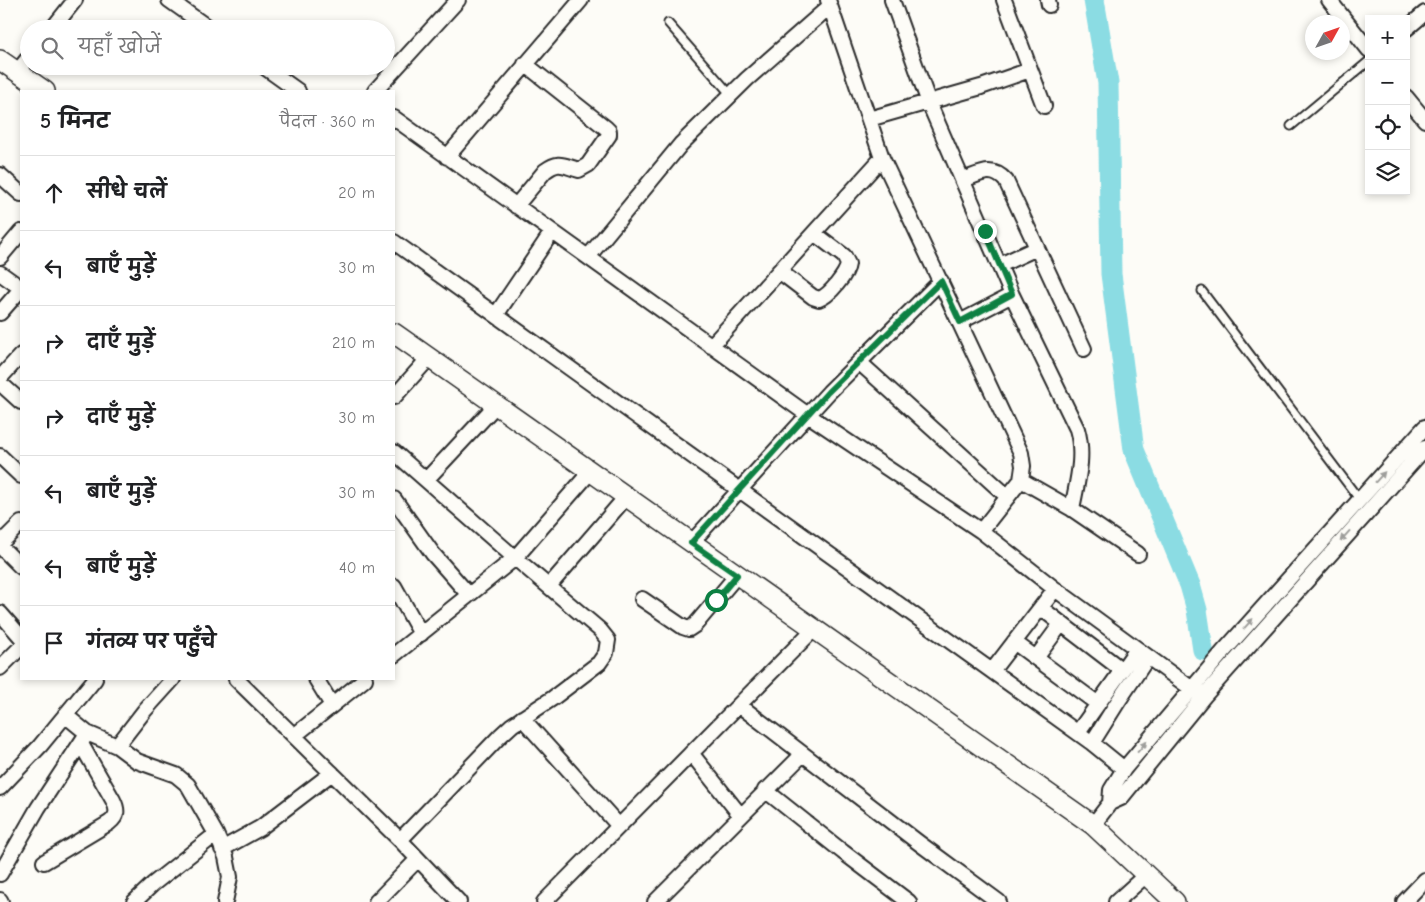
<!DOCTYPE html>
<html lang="hi">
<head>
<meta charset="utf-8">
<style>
	:root { --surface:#fff; --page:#f2f2f2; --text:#202124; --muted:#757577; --line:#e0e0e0 }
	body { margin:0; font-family:"Comic Neue","Playpen Sans Deva",sans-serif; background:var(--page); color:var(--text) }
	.controls { position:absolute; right:15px; top:15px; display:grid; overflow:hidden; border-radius:0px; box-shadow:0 2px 8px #0003 }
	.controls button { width:45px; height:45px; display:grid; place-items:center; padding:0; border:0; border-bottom:1px solid var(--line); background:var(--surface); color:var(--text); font:25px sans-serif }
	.compass { position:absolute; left:1305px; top:15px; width:45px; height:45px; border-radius:50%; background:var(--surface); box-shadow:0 2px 8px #0003; rotate:50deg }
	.stop { position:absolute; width:15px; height:15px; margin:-11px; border:4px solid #0b8043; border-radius:50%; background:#fff }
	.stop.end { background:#0b8043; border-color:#fff; box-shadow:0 1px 5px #0008 }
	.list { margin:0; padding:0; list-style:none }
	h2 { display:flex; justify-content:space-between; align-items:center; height:65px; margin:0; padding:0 20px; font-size:21px }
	h2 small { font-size:16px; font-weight:400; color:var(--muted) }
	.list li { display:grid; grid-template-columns:32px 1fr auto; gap:15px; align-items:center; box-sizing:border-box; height:75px; padding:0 20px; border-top:1px solid var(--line) }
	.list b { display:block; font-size:19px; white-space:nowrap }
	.list em { font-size:16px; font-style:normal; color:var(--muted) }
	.icon { flex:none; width:28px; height:28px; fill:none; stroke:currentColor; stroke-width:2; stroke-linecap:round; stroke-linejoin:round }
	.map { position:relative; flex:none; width:1425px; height:902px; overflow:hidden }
	.search { position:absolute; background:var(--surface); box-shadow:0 2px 8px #0003; left:20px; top:20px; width:375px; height:55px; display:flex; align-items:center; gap:12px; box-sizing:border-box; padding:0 18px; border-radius:28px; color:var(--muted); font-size:19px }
	.panel { position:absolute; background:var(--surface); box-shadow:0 2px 8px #0003; left:20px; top:90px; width:375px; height:590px; border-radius:0px }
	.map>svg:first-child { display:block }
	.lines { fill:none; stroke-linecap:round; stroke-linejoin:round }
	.river { stroke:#8bdce3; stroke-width:21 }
	.lane-casing { stroke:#2b2b2b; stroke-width:11 }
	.street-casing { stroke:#2b2b2b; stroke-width:18 }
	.secondary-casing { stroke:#2b2b2b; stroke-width:22 }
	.lane { stroke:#fdfcf7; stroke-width:7 }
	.street { stroke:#fdfcf7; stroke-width:14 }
	.secondary { stroke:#fdfcf7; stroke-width:19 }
	.oneway { fill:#9e9e9b }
	.route { stroke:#0b8043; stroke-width:6 }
</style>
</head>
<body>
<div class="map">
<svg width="1425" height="902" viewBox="0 0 1425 902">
	<rect width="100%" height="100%" fill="#fdfcf7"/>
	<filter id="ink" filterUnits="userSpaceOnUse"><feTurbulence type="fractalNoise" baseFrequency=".02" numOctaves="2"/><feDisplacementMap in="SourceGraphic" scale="10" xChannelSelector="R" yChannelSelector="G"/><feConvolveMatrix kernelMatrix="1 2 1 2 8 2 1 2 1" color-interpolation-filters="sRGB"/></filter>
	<g filter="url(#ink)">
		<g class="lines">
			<path class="river" d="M1094,0L1108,83L1111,274L1134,450L1190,585L1197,610L1203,650"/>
			<defs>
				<path id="lane" d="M668,23L731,95
					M1291,126L1369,61
					M1202,291L1359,499"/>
				<path id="street" d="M169,0L210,29
					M828,0L882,158L1021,453L1023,466L1021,480L981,531
					M892,0L929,103L1012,295L1077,429C1085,456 1077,482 1072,509
					M1004,0L1044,106
					M1048,0L1049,5
					M1329,0L1369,50
					M52,29L75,0
					M1406,29L1425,13
					M263,66L298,91
					M17,72L29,57
					M375,91L458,0
					M1406,97L1425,120
					M394,118L808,415L981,531L1055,589L1192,689L1204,696
					M869,119L981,87L1030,70
					M447,157L581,0
					M0,175L21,194
					M963,180C980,174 992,165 1006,181L1084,349
					M516,206L545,171C560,160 563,166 579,170L588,165L609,135V131L606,128L525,64
					M394,242L1092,743L1124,769
					M0,257L21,232
					M588,257L681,144L747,79L830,6
					M1000,265L1037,248
					M779,271L813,297L819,299C829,296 847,274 848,264L844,256L814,233
					M0,273L21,288
					M0,313L21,289
					M496,315L552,232
					M960,322L1012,295
					M711,346L882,158
					M859,362L1008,497
					M0,378L21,355
					M0,383L21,402
					M394,397L429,358
					M394,452L515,558L591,471
					M0,456L21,476
					M426,480L496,405
					M1021,480L1072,509L1138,554
					M394,499L433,554L469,595
					M691,543L829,392L941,281
					M0,544L21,523
					M0,546L21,567
					M394,586L421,634
					M549,586L626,497
					M642,599L683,627L689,629L695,625L737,575
					M1041,608L1122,670
					M0,613L21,637
					M1014,642L1098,704
					M394,655L515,558L600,630L608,640L606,653L599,663L553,698L512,725L500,736L400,840
					M1036,658L1061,624
					M0,668L21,647
					M992,671L1055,589
					M236,679L400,840L459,902
					M316,679L332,705
					M739,705L919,843L999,902
					M65,715L87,733L117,746L137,761L176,775L188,785L216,834L226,857L230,877L225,902
					M522,718L619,826
					M1078,732L1137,649
					M294,736L365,679
					M1092,743L1119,700L1148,657
					M117,746L145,710L173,679
					M691,753L741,816
					M0,788L40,746L95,679
					M765,790L843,852L909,902
					M1110,803L1111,790L1124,769L1223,652L1425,427
					M1093,825L1110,803L1121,798L1204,696L1425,448
					M222,849L260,828L332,773
					M44,862L109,823C118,816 118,810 113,800L81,744
					M0,874L38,808L84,738
					M0,900L1,902
					M134,902L153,884L216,834
					M376,902L418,859
					M544,902L813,630
					M655,902L803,754
					M1116,902L1146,875
					M1404,902L1425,880"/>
				<path id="secondary" d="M0,60L45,91
					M394,333L1093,825L1175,902"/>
			</defs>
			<use href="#lane" class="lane-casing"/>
			<use href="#street" class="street-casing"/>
			<use href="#secondary" class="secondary-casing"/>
			<use href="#lane" class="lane"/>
			<use href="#street" class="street"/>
			<use href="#secondary" class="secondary"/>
		</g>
		<defs><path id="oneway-solid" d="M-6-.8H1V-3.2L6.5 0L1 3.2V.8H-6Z" transform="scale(1.25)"/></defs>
		<g class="oneway">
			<use href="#oneway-solid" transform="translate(1380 477) rotate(-48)"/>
			<use href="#oneway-solid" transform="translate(1345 536) rotate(132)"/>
			<use href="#oneway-solid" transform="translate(1248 624) rotate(-48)"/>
			<use href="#oneway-solid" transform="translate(1142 747) rotate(-49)"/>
		</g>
	</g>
	<g class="lines" filter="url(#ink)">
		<path class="route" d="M716,600L737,575L691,543L828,392L941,281L960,322L1012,294L985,231"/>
	</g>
</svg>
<div class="controls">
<button>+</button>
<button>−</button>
<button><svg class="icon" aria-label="locate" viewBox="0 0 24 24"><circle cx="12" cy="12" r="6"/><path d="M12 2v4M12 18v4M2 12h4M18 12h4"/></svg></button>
<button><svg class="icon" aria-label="layers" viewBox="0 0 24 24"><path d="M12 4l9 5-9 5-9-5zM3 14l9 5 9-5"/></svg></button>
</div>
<svg class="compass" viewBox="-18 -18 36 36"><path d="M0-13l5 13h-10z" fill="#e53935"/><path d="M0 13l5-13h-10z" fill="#757577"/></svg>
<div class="stop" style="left:716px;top:600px"></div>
<div class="stop end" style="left:985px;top:231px"></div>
<div class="search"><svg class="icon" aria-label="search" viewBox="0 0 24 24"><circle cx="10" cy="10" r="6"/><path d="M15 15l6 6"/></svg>यहाँ खोजें</div>
<section class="panel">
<h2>5 मिनट<small>पैदल · 360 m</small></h2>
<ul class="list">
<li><svg class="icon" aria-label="ahead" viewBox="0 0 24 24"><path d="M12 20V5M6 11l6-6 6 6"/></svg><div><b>सीधे चलें</b></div><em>20 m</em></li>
<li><svg class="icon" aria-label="left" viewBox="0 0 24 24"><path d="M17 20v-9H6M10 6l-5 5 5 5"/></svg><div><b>बाएँ मुड़ें</b></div><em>30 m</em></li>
<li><svg class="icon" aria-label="right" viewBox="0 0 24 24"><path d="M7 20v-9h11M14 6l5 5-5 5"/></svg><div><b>दाएँ मुड़ें</b></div><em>210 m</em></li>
<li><svg class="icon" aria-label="right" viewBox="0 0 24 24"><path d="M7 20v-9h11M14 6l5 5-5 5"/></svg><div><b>दाएँ मुड़ें</b></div><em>30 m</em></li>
<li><svg class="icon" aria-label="left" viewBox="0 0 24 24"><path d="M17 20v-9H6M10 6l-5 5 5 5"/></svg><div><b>बाएँ मुड़ें</b></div><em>30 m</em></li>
<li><svg class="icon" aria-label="left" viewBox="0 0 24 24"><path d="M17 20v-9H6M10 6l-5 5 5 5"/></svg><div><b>बाएँ मुड़ें</b></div><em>40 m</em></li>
<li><svg class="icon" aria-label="arrive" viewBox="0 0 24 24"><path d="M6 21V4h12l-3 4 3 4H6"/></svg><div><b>गंतव्य पर पहुँचे</b></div></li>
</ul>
</section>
</div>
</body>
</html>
